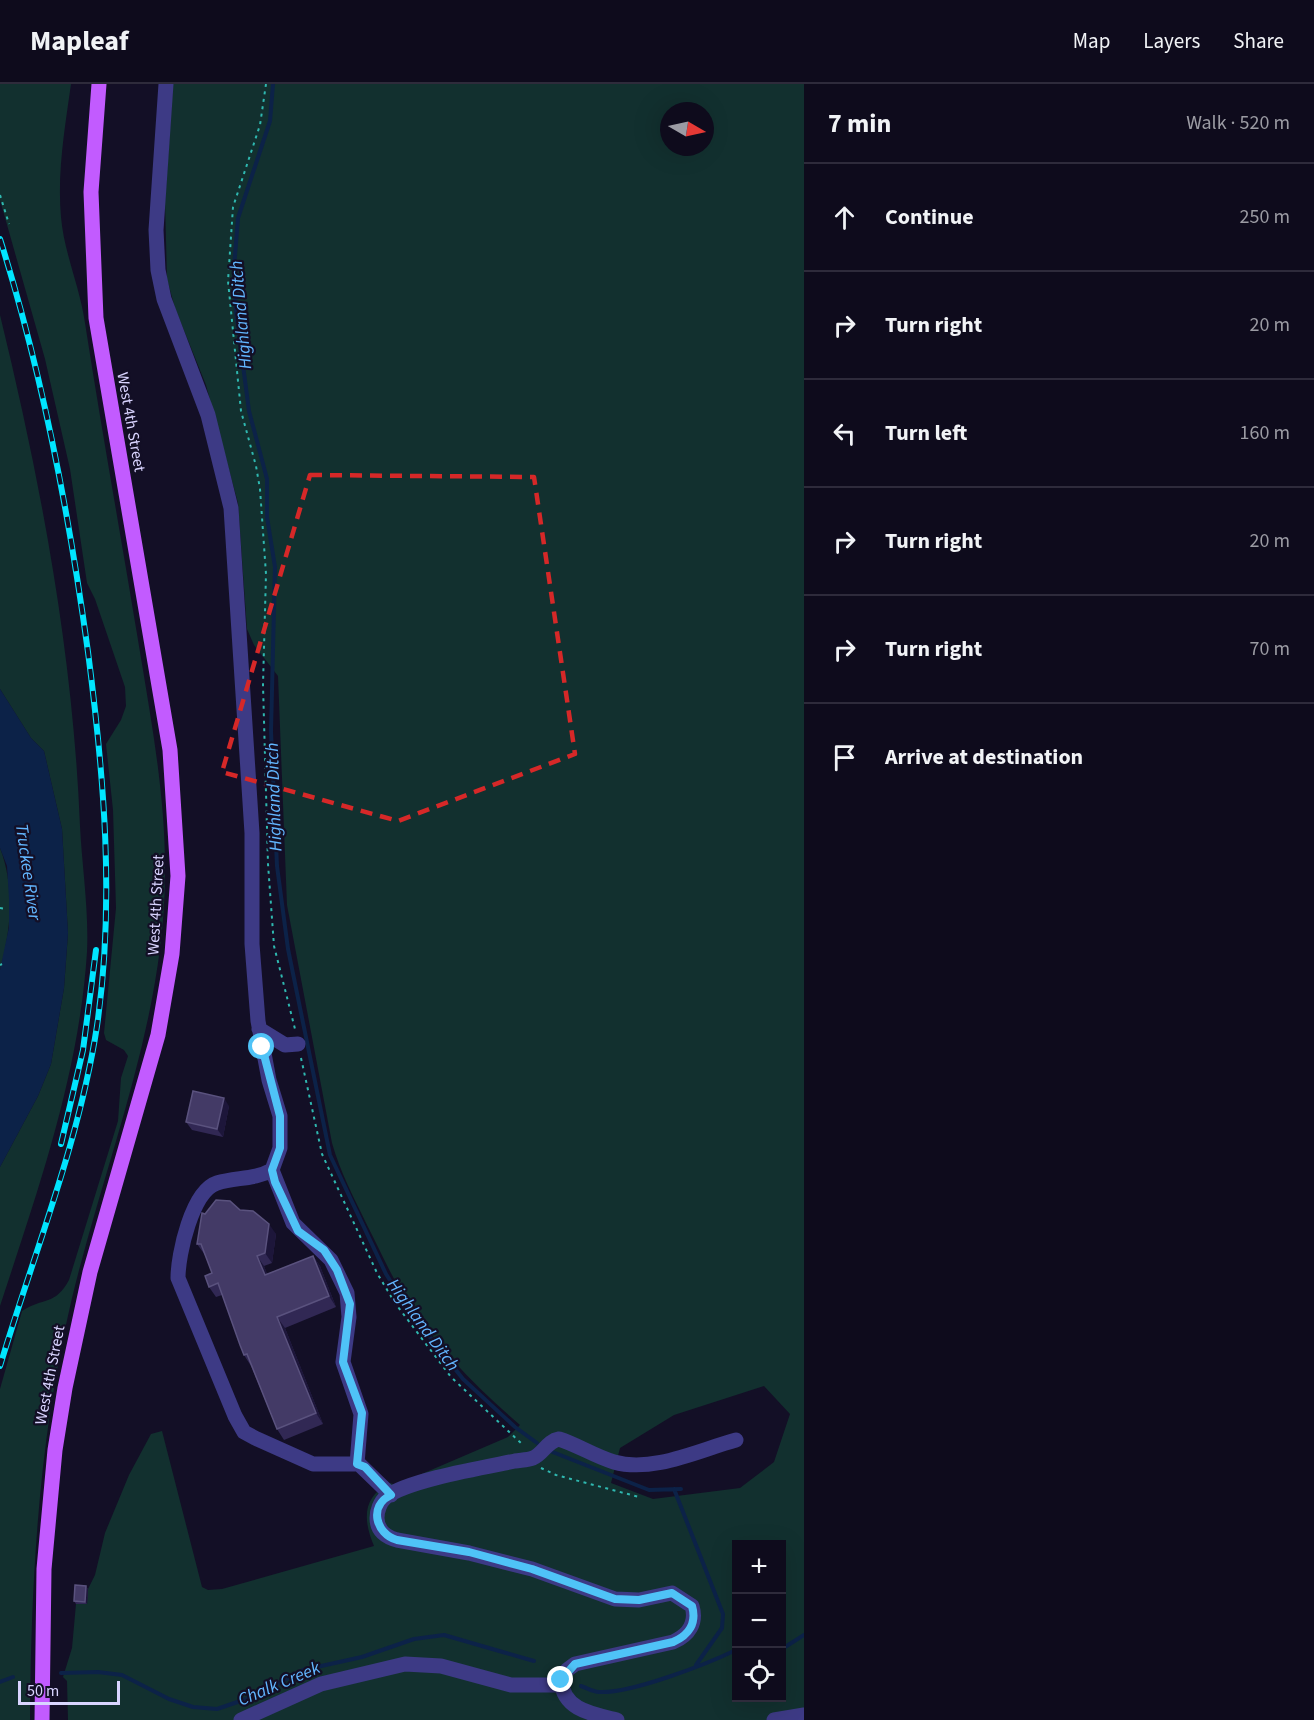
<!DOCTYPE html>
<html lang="en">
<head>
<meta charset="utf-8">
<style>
	:root { --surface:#0e0b1c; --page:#171425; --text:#f1f3f6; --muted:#9b9ba3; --line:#2e2b3b }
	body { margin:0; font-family:"Source Sans 3",sans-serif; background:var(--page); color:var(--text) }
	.controls { position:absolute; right:18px; bottom:18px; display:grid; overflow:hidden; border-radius:0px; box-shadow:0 6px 24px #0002 }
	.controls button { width:54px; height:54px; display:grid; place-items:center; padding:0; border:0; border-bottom:2px solid var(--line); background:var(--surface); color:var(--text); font:30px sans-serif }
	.compass { position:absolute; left:660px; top:18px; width:54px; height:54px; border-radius:50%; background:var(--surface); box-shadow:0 6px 24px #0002; rotate:99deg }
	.scale { position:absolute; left:18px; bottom:15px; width:102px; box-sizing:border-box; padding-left:6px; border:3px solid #d9d4ff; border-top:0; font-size:16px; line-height:21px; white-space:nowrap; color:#d9d4ff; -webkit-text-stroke:4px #130f26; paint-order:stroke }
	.stop { position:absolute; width:18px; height:18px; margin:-14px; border:4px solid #4fc3f7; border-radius:50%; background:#fff }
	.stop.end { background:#4fc3f7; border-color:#fff; box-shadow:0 2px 6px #0008 }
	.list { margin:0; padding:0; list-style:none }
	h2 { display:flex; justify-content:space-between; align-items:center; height:78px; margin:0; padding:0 24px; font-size:26px }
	h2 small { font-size:20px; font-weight:400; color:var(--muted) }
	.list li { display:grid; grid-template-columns:39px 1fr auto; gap:18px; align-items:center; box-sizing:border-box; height:108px; padding:0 24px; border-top:2px solid var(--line) }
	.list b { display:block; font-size:22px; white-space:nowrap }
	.list em { font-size:20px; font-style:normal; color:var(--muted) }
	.icon { flex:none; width:33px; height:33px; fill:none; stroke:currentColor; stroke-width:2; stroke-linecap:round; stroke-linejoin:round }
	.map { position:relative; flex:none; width:804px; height:1636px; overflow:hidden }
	header { display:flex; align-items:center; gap:36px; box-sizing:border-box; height:84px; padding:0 30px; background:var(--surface); border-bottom:2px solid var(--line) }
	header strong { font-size:28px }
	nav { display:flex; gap:33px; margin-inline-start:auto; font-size:21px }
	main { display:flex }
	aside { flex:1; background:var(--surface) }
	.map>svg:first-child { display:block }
	.green { fill:#12302f; fill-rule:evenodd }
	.water { fill:#0c2248 }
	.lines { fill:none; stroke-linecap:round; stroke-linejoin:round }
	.stream { stroke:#0c2248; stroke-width:4 }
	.path { stroke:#2fb8b0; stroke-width:2; stroke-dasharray:3 4.5; stroke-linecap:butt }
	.minor { stroke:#3d3a85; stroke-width:15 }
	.major { stroke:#c25bff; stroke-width:15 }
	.rail-casing { stroke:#00e5ff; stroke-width:6 }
	.rail { stroke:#130f26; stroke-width:4; stroke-dasharray:11; stroke-linecap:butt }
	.wall { fill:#312854 }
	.shaded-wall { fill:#1d163a }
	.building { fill:#433a66; stroke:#5a527e; stroke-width:1.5 }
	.route { stroke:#4fc3f7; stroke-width:8 }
	.marked { fill:none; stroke:#d62828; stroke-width:4.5; stroke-dasharray:12 8; stroke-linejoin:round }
	.labels { text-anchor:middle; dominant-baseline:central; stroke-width:4.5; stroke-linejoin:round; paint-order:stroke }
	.street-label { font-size:16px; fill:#d9d4ff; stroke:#130f26 }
	.water-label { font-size:18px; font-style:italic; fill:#62b6ff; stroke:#130f26 }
</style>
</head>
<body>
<header>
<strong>Mapleaf</strong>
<nav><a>Map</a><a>Layers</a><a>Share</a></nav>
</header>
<main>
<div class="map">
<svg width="804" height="1636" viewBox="0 0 804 1636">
	<rect width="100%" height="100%" fill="#130f26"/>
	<path class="green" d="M0,0H71C65,43 57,89 61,133C64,169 80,203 85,239C102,349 122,458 140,568C152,641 166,717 165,791C164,938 106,1073 72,1214C39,1352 31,1494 30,1636H0V1305L22,1227C43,1213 55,1222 69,1196L118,1037L121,994L128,972L124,966L106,956L104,949L116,824L113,726L106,660L121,636L126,622L125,603L95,515L87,499L70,385L45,275L0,116Z
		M173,0H804V1636H68L67,1597L63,1593L72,1564L76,1520H87L88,1505L95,1491L105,1449L129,1391L151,1350L162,1347L202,1503L208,1506L222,1505L374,1462C363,1436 362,1413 390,1399L396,1401L508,1353L520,1341C476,1303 435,1262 404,1212C390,1190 380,1166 368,1143C355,1116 340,1088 332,1059L287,821L278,592L254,561L247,545L238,419L206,301L175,224L167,195L165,118ZM669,27H705V63H669ZM764,1302L790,1330L774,1378L740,1404L653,1415L611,1399L620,1364L674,1331ZM736,1460H782V1614H736Z
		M0,231C41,399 73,569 80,742C82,783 89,826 87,868C79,991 38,1106 0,1222V1083L38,1012L51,980L64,904L68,849L62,745L44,667L31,654L0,605Z
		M0,764C15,803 11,847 0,886Z"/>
	<path class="water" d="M0,605L31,654L44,667L62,745L68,849L64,904L51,980L38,1012L0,1083V886L9,843V815L7,782L0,764Z"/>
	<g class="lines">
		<path class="stream" d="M273,0L270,37L238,134L234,184L236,228L249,327L267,395V433L275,483L271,647L277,782L288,865L330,1071L386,1190L410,1228L463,1295L515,1343L537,1359
			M550,1367L649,1406L681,1405
			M674,1405L723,1530L722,1544L696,1581
			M782,1565L804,1551
			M61,1589L98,1588L122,1591L169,1615L193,1623L217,1625L255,1612L303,1586L362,1573L414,1555L444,1551L534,1577
			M0,1598L13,1593
			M581,1602C587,1604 593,1608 599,1608C630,1610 707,1580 736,1566"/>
		<path class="path" d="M266,0L260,41L233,123L228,197L241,327L256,382L260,405L266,490L263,601L268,780L274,862L295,945
			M0,111L9,140
			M0,824L7,825
			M0,881L2,880
			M301,974L322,1070L377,1189L395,1219L451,1293L523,1361
			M541,1384L556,1391L639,1413"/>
		<path class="minor" d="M166,0L156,146L158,186L164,215L208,331L231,424L252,749V860L258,937L269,996L280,1032V1064L272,1086C254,1096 236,1093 217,1099C192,1107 178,1170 178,1194L235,1332L244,1348L255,1354L313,1380H359L391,1411
			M259,945L285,961L298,960
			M272,1086L293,1139L331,1176L347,1209L349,1233L343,1278L361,1330L357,1380
			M241,1636L321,1600L405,1580L441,1582L511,1601H561
			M617,1636C592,1630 563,1626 561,1596L567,1586L575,1580L673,1558C689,1551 697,1539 692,1522L672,1509L639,1516L615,1515L532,1485L469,1469L397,1456C386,1453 377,1447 377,1434C377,1427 380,1418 386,1413C408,1396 486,1383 515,1377C521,1376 528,1376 533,1374C544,1369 547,1357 559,1355C578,1361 594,1372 614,1378C653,1389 699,1366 736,1356
			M774,1636L804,1631"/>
		<path class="major" d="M42,1636L44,1485L55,1366L65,1304L90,1188L158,951L172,870L178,792L170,666L96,234L91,108L99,0"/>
		<defs>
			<path id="rail" d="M0,155C42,288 69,429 88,568C104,692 115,818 97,942C79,1059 34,1169 0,1282
				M61,1060L83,966L96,866"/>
		</defs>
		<use href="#rail" class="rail-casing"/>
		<use href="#rail" class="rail"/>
	</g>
	<path class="wall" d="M229,1022L223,1053L192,1046L186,1038Z
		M240,1126L276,1150L272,1179L264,1182L267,1190L313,1172L320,1182L336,1223L285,1244L323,1340L284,1356L277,1345L251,1282L244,1271L222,1211L216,1213L209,1203L212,1189L205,1171L197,1160L205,1130Z
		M86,1502L88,1505L87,1520H76L74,1517Z"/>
	<path class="shaded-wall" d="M224,1014L229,1022L223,1053L217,1045Z
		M269,1140L276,1150L272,1179L265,1169Z
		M257,1172L264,1182L272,1202L265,1191Z
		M313,1172L320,1182L336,1223L329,1212Z
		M277,1233L285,1244L323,1340L316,1329Z
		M86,1502L88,1505L87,1520L85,1518Z"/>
	<path class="building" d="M193,1007L224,1014L217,1045L186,1038Z
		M216,1116L230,1117L240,1126L253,1127L269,1140L265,1169L257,1172L265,1191L313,1172L329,1212L277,1233L316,1329L277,1345L247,1270L244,1271L240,1261L218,1199L209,1203L205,1192L212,1189L201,1160H197L202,1129L205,1130Z
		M75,1501L86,1502L85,1518L74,1517Z"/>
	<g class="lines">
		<path class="route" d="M262,963L280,1032V1064L272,1086L275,1098L298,1147L324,1166L337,1186L350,1220L343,1278L362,1329L357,1380L365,1383L391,1411C368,1422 376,1450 397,1456L469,1468L532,1485L615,1515L639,1516L672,1509L692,1522C697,1539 689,1551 673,1558L575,1580L561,1596"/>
	</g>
	<path class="marked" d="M310,391L534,393L575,670L398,737L222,688Z"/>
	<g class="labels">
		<g class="street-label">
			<text transform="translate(131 338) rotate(80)">West 4th Street</text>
			<text transform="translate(156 821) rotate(-87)">West 4th Street</text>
			<text transform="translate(50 1291) rotate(-79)">West 4th Street</text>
		</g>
		<g class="water-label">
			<text transform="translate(241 231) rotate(-95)">Highland Ditch</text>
			<text transform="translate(274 713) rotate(-92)">Highland Ditch</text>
			<text transform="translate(28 788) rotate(82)">Truckee River</text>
			<text transform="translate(423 1241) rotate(54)">Highland Ditch</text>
			<text transform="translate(279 1600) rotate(-23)">Chalk Creek</text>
		</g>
	</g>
</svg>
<div class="controls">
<button>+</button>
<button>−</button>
<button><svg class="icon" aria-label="locate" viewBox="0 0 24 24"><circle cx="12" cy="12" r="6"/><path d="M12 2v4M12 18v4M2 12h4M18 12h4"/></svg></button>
</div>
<svg class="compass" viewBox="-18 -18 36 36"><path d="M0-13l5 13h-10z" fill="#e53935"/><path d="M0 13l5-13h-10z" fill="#9b9ba3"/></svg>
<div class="scale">50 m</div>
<div class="stop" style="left:262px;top:963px"></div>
<div class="stop end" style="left:561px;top:1596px"></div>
</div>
<aside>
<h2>7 min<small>Walk · 520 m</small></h2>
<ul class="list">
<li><svg class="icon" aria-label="ahead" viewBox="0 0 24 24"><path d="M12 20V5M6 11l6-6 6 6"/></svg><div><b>Continue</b></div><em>250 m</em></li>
<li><svg class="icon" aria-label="right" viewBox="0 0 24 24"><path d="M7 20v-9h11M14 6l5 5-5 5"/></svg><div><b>Turn right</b></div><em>20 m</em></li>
<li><svg class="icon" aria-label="left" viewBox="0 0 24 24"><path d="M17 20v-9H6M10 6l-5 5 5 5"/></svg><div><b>Turn left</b></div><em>160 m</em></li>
<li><svg class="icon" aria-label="right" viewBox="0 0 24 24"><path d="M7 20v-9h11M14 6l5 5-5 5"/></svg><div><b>Turn right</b></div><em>20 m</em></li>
<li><svg class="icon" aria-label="right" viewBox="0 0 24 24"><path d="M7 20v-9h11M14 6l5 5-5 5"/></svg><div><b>Turn right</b></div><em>70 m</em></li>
<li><svg class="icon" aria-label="arrive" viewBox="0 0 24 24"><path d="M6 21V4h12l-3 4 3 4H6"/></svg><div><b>Arrive at destination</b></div></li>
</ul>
</aside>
</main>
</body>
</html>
